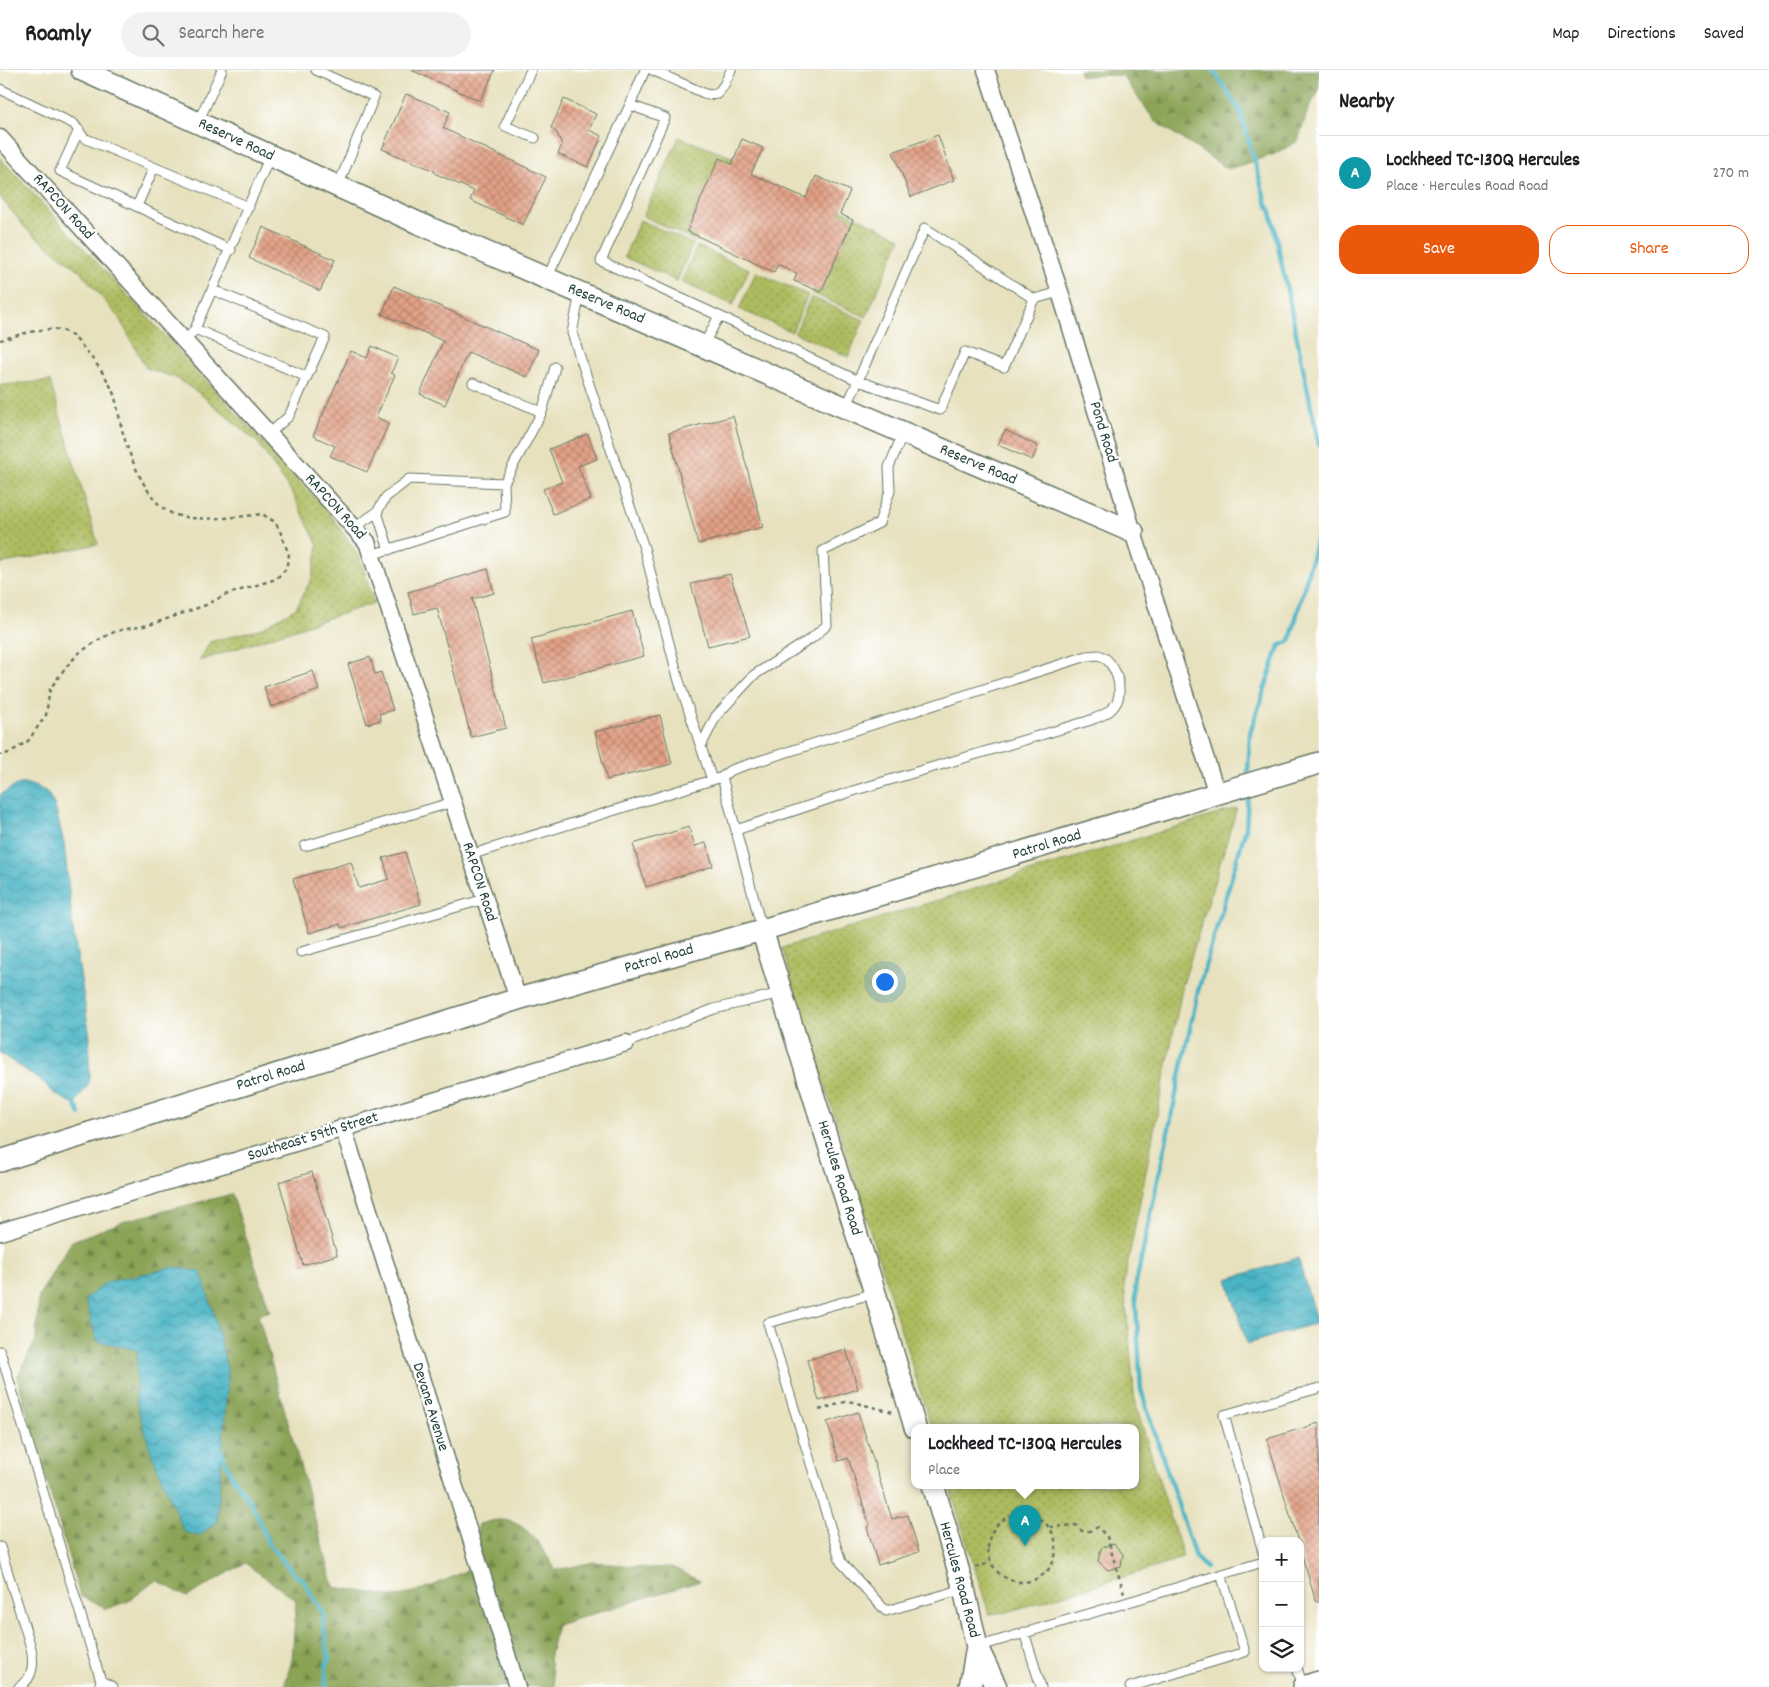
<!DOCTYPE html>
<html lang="en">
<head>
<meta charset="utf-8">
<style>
	:root { --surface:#fff; --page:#f2f2f2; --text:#202124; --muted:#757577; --line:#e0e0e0; --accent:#ea580c }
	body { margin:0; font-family:Dekko,sans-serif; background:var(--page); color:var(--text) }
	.controls { position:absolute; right:15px; bottom:15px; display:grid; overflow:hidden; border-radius:10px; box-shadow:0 1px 4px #0004 }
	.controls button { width:45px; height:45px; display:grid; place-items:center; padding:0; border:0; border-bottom:1px solid var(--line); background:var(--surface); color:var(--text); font:25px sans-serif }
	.you { position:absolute; left:884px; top:911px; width:18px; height:18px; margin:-12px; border:4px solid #fff; border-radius:50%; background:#1a73e8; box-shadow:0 0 0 8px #1a73e833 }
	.badge { display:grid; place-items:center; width:32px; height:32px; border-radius:50%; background:var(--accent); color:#fff; font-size:16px; font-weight:700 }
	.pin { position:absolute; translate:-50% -41px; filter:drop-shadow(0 1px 2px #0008) }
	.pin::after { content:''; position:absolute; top:26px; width:18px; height:15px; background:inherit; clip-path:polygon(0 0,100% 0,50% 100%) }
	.popup { position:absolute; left:911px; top:1354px; width:228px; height:65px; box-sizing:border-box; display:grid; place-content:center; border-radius:10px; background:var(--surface); filter:drop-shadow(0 1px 4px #0005); font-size:16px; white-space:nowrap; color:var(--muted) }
	.popup b { font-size:19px; color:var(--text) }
	.popup::after { content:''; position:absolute; left:50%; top:100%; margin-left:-10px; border:10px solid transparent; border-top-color:var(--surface) }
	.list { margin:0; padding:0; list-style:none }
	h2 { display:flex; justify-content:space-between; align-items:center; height:65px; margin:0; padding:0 20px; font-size:21px }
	h2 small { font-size:16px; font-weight:400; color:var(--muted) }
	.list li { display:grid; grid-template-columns:32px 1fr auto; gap:15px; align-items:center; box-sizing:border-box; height:75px; padding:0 20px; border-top:1px solid var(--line) }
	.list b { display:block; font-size:19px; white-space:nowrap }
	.list p { margin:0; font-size:16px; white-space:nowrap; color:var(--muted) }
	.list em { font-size:16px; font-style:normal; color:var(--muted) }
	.actions { display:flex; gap:10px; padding:15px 20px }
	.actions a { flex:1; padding:11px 0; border:1px solid var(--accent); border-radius:20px; text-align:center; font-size:18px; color:var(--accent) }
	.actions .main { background:var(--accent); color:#fff }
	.icon { flex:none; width:28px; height:28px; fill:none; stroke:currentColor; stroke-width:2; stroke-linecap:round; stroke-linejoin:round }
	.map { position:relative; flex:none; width:1319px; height:1617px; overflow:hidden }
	header { display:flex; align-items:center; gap:30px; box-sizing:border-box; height:70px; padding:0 25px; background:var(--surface); border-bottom:1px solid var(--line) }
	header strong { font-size:24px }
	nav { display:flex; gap:28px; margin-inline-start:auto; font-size:18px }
	.search { width:350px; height:45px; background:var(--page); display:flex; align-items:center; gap:12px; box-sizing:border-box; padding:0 18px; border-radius:28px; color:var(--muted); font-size:19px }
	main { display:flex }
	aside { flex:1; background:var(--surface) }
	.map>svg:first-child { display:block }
	.grass { fill:url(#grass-dots); stroke:#667c49 }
	.forest { fill:url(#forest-firs); stroke:#547044 }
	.water { fill:url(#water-waves); stroke:#34787c }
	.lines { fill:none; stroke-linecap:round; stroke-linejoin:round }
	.stream { stroke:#48b4c5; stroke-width:4.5 }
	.building { fill:url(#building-cross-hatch) }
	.service-casing { stroke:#657664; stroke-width:11 }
	.minor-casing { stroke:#657664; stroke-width:19 }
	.tertiary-casing { stroke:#657664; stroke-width:24 }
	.path { stroke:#657664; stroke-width:2.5; stroke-dasharray:4 4; stroke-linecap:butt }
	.service { stroke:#fff; stroke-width:9 }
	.minor { stroke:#fff; stroke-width:16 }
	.tertiary { stroke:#fff; stroke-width:21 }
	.labels { text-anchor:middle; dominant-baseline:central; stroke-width:4.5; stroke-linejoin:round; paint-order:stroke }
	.street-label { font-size:16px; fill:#1f3d34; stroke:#fff }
</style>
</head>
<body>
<header>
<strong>Roamly</strong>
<div class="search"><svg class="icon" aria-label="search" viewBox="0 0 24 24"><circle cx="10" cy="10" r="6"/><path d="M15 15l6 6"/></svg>Search here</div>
<nav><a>Map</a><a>Directions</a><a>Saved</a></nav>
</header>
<main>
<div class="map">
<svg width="1319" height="1617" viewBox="0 0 1319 1617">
	<defs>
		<pattern id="grass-dots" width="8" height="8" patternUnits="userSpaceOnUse" patternTransform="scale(1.25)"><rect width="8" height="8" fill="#adbb5e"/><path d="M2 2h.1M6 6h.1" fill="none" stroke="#8c994e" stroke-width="1.8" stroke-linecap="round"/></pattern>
		<pattern id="forest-firs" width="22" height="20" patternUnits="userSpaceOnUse" patternTransform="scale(1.25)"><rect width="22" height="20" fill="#8aa355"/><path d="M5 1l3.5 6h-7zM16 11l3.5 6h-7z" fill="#708647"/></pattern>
		<pattern id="water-waves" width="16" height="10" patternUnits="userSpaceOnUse" patternTransform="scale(1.25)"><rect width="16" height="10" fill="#48b4c5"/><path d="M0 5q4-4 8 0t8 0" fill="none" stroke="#3b94a1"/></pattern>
		<pattern id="building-cross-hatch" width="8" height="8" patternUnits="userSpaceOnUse" patternTransform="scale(1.25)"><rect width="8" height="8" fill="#e3a186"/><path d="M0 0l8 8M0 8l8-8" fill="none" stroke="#b7846e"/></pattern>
	</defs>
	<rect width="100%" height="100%" fill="#fff"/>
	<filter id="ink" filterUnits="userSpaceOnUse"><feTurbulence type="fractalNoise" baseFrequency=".02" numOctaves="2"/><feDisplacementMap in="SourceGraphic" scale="10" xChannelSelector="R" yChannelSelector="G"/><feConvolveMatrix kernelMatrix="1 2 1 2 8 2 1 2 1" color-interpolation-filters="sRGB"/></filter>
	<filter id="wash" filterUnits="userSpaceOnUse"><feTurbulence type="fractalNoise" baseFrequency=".0096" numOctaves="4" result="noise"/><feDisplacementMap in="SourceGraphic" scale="20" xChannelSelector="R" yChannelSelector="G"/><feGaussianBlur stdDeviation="1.12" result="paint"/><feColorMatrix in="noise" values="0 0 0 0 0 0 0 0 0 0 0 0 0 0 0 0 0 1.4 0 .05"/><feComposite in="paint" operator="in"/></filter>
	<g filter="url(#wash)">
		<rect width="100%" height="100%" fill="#e7e1be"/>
		<path class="grass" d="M679,67L734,88L732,94L719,89L687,160L697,165L695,171L643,146Z
			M0,88L330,444L359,486L374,533L199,591L210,572L262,558L296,538L312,508L318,476L294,426L258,373L199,323L174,307L146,298L119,248L79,200L27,160L0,127Z
			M842,140L901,168L866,247L812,223L814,219L821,222L853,150L840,144Z
			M640,150L693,174L677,211L624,187Z
			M697,176L749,199L733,235L681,212Z
			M756,202L808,225L792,262L739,239Z
			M811,227L864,250L848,287L795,263Z
			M50,311L98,474L0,494V315Z
			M1237,738L1183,914L1124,1212L1135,1333L1183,1486L1170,1493L1007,1542L989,1544L949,1415H1135V1357H931L782,878Z"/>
		<path class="forest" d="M1079,0H1319V21L1308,39L1298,71L1273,85L1228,99L1155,51L1122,5L1081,6Z
			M232,1124L270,1241L258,1245L334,1517L397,1527L432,1516L468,1500L479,1454C485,1453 492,1450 498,1450C527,1448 542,1479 556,1500L594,1492L649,1498L672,1497L700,1511L557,1555L549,1589L555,1617H284L292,1590L296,1530L245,1493L187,1527L156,1510L129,1531L106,1539L80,1526L17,1307L36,1270L39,1225L72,1171L128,1150Z"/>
		<path class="water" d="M25,713L37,717L47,722L55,736L64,773L73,858L90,967L89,989L90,1007L88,1015L74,1034C65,1029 50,1024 46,1014L0,983V725L16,715Z
			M1298,1188L1317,1253L1247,1274L1227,1209Z
			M174,1197L201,1202L214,1244L228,1303L217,1452L199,1466L184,1462L151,1382L136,1331L137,1280L97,1271L85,1229L107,1212Z"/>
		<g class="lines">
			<path class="stream" d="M1213,0L1241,43L1266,132L1271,142L1319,375
				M1248,702L1250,663L1279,576L1290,571L1319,461
				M73,1030L80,1044
				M220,1378L231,1405L254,1438L268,1473L295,1505L303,1510L325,1546L323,1552L329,1588L326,1596V1617
				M1206,1498L1195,1487L1141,1320L1135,1218L1198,921L1246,758L1248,728"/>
		</g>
		<g id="blocks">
			<path class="building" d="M411,0H495L480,31Z
				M406,24L450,42L443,58L546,107L523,155L470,130L474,121L434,103L435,101L382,79Z
				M564,29L596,44L589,60L602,66L588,97L558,84L562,75L557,63L551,58Z
				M938,65L954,110L911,127L893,82Z
				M742,69L763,78L751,104L806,128L816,106L850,121L840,144L853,150L821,222L794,211L797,203L778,194L774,202L687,161L719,88L732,94Z
				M263,157L335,190L320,221L249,188Z
				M394,216L539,280L527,307L468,282L445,335L420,324L443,271L382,244Z
				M372,276L398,288L391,303L395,305L376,347L389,353L367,402L330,386L335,376L313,366L351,281L367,288Z
				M733,346L763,457L698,474L669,363Z
				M1005,360L1038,376L1032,390L998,375Z
				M588,364L597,389L578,396L591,429L553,444L543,419L562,412L549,379Z
				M488,499L494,523L472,529L506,658L471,667L437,538L414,544L408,522Z
				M730,504L750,566L708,576L691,514Z
				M632,541L644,586L544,613L531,569Z
				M370,587L375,604L381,602L393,640L379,644L381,650L367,654L348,594Z
				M313,601L319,620L271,637L264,617Z
				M660,645L672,694L607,710L595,662Z
				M689,757L695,776L706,773L713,796L646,817L633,774Z
				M405,782L421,834L341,858L340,854L309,863L293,809L351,792L359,818L389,809L383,788Z
				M312,1102L337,1185L303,1195L279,1112Z
				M846,1279L858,1319L819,1331L807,1290Z
				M858,1342L892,1449L908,1445L919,1482L878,1495L867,1457L870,1456L848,1388L839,1391L827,1352Z
				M1319,1353V1532H1316L1300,1479V1471H1298L1267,1369Z
				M1114,1474L1123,1484L1121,1496L1108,1500L1098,1491L1101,1478Z"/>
		</g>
	</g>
	<g filter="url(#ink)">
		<use href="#blocks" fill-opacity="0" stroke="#657664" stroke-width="1"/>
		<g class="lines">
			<defs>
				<path id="service" d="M316,0L374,27L338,116
					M531,0L505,56L535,68
					M652,0L708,25L717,24L724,15L731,0
					M0,19L74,54L84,68L249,137
					M630,35L645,0
					M198,52L222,0
					M79,60L60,101L231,180
					M137,136L154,97
					M547,208L630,35L665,48L601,191L859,311L940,340L965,282L1004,297L1034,229L925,158L846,338
					M213,220L325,267L289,346L269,364
					M580,223L572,263L644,478L679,611L712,710
					M1034,229L1060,222
					M195,259L307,307
					M185,272L195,259L270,86
					M703,276L719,246
					M473,313L542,342
					M354,458L377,442
					M389,480L377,442L386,427L409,409L504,413
					M371,485L505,442L504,413L542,342L555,297
					M701,676L716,646L754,605L812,568L827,555L823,481L879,453L890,421L889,397L903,363
					M722,707L729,701L737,698L1087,586C1090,586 1095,585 1098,585C1116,589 1125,622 1115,635C1109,644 1098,647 1088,651L856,720L736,760
					M305,776L453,732
					M470,785L722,707L762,860
					M301,882L485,829
					M626,973L714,939L781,923
					M875,1223L768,1253L841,1492L886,1541L964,1519
					M0,1281L101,1611
					M0,1477C7,1501 15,1525 22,1548C26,1563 35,1583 32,1598C31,1606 26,1613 19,1617
					M1263,1482L1224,1345L1319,1318
					M1024,1562L1041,1617
					M977,1577L1263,1492
					M1297,1598L1303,1617
					M99,1617L101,1611L113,1617
					M1130,1617L1245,1582L1221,1504"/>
				<path id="minor" d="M986,0L1060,222L1133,462L1217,724
					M0,68L367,472L518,929
					M343,1057L517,1617
					M0,1162L626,973"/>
				<path id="tertiary" d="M82,0L416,152L1133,462
					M762,860L875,1223L915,1357
					M0,1091L518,929L762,860L1319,693
					M933,1415L964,1519L977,1577L996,1617
					M970,1617L977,1577
					M1304,1617L1319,1612"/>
			</defs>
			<use href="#service" class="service-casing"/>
			<use href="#minor" class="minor-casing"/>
			<use href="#tertiary" class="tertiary-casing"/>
			<path class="path" d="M0,270C17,266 43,256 60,260C71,262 79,272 86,281C96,293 107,307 113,322C118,335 119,350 123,363C129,386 148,433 171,443C192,453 239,447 262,444L275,452L280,461L289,485L286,499L276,509L225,525L206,535L178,545L149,555L116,561L100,569L79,583L65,598L50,619L46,645L28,671L9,683L0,685
				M819,1340L848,1331L893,1342
				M988 1478a34 34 0 1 1 68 0a34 34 0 1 1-68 0Z
				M1050,1457L1076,1455L1082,1461H1090L1098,1457L1107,1467L1124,1523
				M975,1497L991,1493"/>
			<use href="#service" class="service"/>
			<use href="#minor" class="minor"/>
			<use href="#tertiary" class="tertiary"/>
		</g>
	</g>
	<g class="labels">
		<g class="street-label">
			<text transform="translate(236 70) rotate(25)">Reserve Road</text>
			<text transform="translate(63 137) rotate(48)">RAPCON Road</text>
			<text transform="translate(606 234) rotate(23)">Reserve Road</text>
			<text transform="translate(1103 362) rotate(73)">Pond Road</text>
			<text transform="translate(978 395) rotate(23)">Reserve Road</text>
			<text transform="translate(335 437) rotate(48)">RAPCON Road</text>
			<text transform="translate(1047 775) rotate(-17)">Patrol Road</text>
			<text transform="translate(479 812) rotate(72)">RAPCON Road</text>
			<text transform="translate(659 889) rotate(-16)">Patrol Road</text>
			<text transform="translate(271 1006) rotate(-17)">Patrol Road</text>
			<text transform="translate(313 1067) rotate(-17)">Southeast 59th Street</text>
			<text transform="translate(839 1108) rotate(73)">Hercules Road Road</text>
			<text transform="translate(430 1337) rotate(73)">Devane Avenue</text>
			<text transform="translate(959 1510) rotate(75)">Hercules Road Road</text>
		</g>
	</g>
</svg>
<div class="controls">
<button>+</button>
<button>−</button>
<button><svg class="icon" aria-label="layers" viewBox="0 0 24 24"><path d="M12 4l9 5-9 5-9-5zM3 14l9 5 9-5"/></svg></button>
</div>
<div class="you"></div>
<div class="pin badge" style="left:1025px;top:1476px;background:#0f9aa8">A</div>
<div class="popup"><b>Lockheed TC-130Q Hercules</b>Place</div>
</div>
<aside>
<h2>Nearby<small></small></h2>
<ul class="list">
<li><span class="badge" style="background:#0f9aa8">A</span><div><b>Lockheed TC-130Q Hercules</b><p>Place · Hercules Road Road</p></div><em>270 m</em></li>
</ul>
<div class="actions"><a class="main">Save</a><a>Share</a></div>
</aside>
</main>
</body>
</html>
